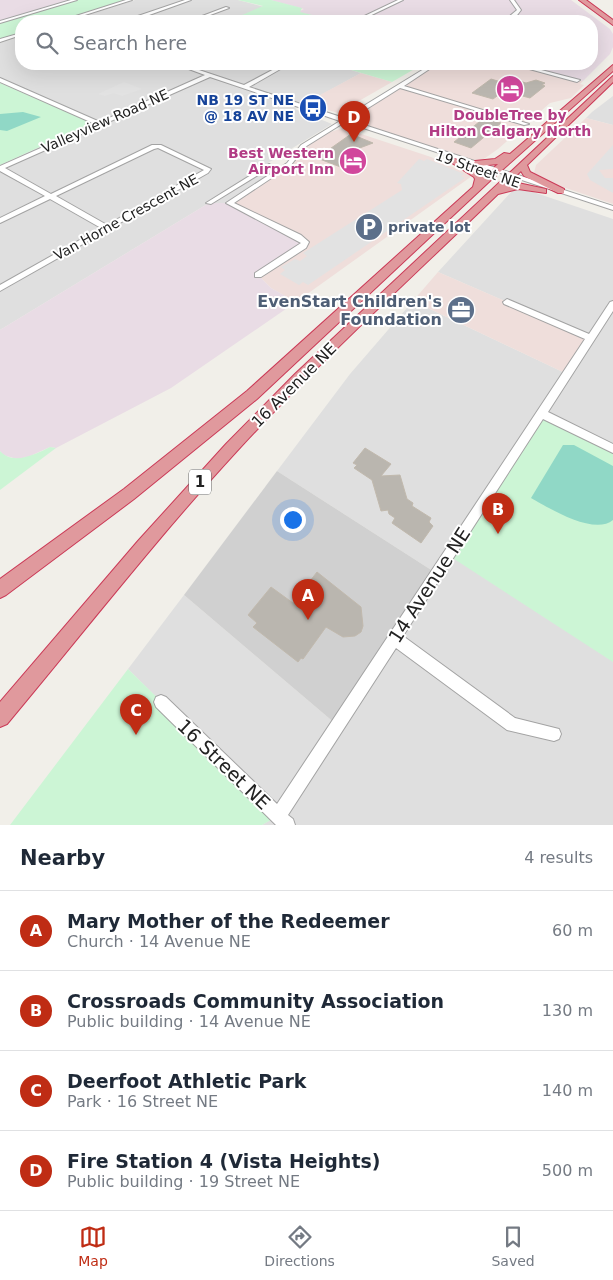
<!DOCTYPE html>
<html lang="en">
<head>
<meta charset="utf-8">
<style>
	:root { --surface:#fff; --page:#f2f2f3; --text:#1f2937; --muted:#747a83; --line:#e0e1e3; --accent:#bf2c14 }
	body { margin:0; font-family:"DejaVu Sans",sans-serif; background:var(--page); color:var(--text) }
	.you { position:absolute; left:292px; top:519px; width:18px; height:18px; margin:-12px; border:4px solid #fff; border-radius:50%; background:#1a73e8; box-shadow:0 0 0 8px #1a73e833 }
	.badge { display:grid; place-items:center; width:32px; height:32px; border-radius:50%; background:var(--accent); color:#fff; font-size:16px; font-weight:700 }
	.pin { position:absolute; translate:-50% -41px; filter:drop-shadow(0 1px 2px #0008) }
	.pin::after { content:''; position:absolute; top:26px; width:18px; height:15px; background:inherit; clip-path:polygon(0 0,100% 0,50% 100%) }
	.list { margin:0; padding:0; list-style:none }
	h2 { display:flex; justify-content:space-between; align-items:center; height:65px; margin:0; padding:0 20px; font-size:21px }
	h2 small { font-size:16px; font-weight:400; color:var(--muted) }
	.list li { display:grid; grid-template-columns:32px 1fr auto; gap:15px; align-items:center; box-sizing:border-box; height:80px; padding:0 20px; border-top:1px solid var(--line) }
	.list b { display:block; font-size:19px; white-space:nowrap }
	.list p { margin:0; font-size:16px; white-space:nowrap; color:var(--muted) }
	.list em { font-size:16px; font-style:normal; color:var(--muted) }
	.icon { flex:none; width:28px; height:28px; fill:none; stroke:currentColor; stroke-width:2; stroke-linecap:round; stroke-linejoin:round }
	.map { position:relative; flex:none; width:613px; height:825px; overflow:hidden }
	.search { position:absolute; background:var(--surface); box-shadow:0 5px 20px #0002; left:15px; right:15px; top:15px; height:55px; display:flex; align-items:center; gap:12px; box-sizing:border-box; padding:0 18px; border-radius:20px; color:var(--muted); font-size:19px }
	.sheet { height:385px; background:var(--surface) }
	nav { display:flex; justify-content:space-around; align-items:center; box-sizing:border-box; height:70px; border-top:1px solid var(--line); background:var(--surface); font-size:14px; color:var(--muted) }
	nav a { display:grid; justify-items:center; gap:2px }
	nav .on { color:var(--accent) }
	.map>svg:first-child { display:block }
	.residential { fill:#dfdfdf }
	.commercial { fill:#efdedb }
	.industrial { fill:#e9dce5 }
	.religious { fill:#d0d0d0 }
	.park { fill:#ccf5d5 }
	.pitch { fill:#90d8c6 }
	.parking { fill:#e2e2e2 }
	.building { fill:#bab6af; stroke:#c1b9ad }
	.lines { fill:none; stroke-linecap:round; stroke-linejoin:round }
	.minor-casing { stroke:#a3a3a3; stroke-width:2 }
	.highway-casing { stroke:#cb3a57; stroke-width:2 }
	.minor { fill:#fff; fill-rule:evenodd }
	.highway { fill:#e0999d; fill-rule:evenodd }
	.labels { text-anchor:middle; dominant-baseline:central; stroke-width:4; stroke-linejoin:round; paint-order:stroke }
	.far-transit-label { font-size:14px; font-weight:bold; fill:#164399; stroke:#fff; text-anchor:end }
	.far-hotel-label { font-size:14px; font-weight:bold; fill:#b23c85; stroke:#fff }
	.far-street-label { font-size:14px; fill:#222; stroke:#fff }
	.far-service-label { font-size:14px; font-weight:bold; fill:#4e5e75; stroke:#fff; text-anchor:start }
	.shield { fill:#fff; stroke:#646464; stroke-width:1 }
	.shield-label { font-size:15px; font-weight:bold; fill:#222 }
	.service-label { font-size:16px; font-weight:bold; fill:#4e5e75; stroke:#fff; text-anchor:end }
	.street-label { font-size:16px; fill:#222; stroke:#fff }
	.near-street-label { font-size:19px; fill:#222; stroke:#fff }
</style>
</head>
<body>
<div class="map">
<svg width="613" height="825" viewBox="0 0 613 825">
	<rect width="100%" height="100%" fill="#f1efe9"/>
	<path class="residential" d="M135,0H238L264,7L243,16L263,21H68Z
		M21,36V64H331L361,73L295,109L332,124L268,163L280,170L229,203H209L0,330V165L88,125L90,122L0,83V43Z
		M613,96V125L586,118L592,112Z
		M514,189L533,192L613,219V825H262L277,816L128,669L184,595L337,725L436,573L277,471L350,374L413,301L567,374L507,302L438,272Z"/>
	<path class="commercial" d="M435,64H513L583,81L580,84L584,85L571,98L550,103L498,149L478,163L344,121Z
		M361,73L392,82L338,113L305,103Z
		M586,118L613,125V204L545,181L538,178L534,173L536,165Z
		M343,128L431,157L472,176L296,302L271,288L258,275L229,203L289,164L303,146L324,134Z
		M438,272L590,338L567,374L413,301Z"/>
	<path class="industrial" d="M0,0H78L0,23Z
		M270,0H571L610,29L613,34V47L610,54L583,81L513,64H592V21H335L298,12L304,9Z
		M209,203H229L305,242L258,275L271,288L296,302L171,388L56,448L50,447L28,457L17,459L3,455L0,451V330Z"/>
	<path class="religious" d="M277,471L436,573L337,725L184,595Z"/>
	<path class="park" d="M78,0H126L58,21H21V33L0,39V23Z
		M238,0H271L302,8L300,12L337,21H263L242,15L263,6Z
		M331,64H423L392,82Z
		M0,83L90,122L88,125L0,165Z
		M542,414L613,449V662L448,555Z
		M50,447L56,448L0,490V451C13,466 36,454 50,447Z
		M128,669L278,816L262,825H10Z"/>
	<path class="pitch" d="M23,112L41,117L7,131L0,130V114Z
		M563,445H574L613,466V520C594,536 549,508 531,498Z"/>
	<path class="parking" d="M124,82L142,89L122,96L114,93L105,96L98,94Z
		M613,145V169L599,170L605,178H613V193L590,180L587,174Z
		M419,159L424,161L427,159L464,174L461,176L465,178L308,285L303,282L299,285L280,274L285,270L281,267L295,259L300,261L307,256L303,253L402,190L401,184L397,183Z"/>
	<path class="building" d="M508,77L526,83L536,80L545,83L542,85L545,86L530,98L504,91L493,99L472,93L491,79L501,82Z
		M484,118L501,123L471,148L454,142Z
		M351,134L373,143L349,152L361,157L356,160L363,163L351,171L317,158Z
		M365,448L391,464L381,476L400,475L407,499L413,503L412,506L431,518L429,522L433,526L421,543L392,523L395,518L389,514L388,510L381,511L372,480L354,468L357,465L353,463Z
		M317,572L361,607L363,626L361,632L355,636L343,637L326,627L303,659L301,658L298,662L253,627L257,623L248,615L271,587L293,603Z"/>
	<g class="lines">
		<defs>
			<path id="minor" d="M71,0H77L0,23V21Z
				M126,0H132L66,21H60Z
				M185,0H191L138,19L139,21L133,20L135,17Z
				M398,0H403L359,21H354Z
				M510,0H514L521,10C517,16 512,21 504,21L517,10Z
				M226,7L229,8L194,21H189Z
				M21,33V35L0,42V39Z
				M175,64H181L244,85L278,67L272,64H278L284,67L249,87L344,118L432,64H437L404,86L529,124L524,125L400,88L349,120L613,206V210L345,122L305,147L291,165L234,203L301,235L309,242L306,248L261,277H255V273L301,243L226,203L287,163L301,145L340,121L210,77L5,168L51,194L152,145H161L211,169L208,173L0,291V285L101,228L50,199L0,223V218L45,196L0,171V166L95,124L0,82V78L100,122L205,75ZM158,148L204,170L107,225L56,196L154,149Z
				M511,64H518L580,80L577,82Z
				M269,164L271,165V167L211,204L206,203Z
				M507,299L589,334L610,302L613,301V311L548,412L613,444V453L543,419L403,636L515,718L559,729L561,734L559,739L554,741L507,730L396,648L288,815L293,819L295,825H276L156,707L154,702L156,697L161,695L166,697L277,804L585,339L504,304L503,302Z"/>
			<path id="highway" d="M579,0H586L613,20V25Z
				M613,65V71L492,179L257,399L134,499L6,595L0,598V579L124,489L247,391L473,187L475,179L474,177L452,163V159C461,158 479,169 484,177L498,164L478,166L474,163L475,161L495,159L504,153L510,154Z
				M613,76V82L527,165L530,172L564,189V193H558L524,176L521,171L505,186L518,183L546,189V193L518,189L498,194C410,279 319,362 236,452C156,539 83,633 7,724L0,727V702L138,541L226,444L295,374Z"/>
		</defs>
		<use href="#minor" class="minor-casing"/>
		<use href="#highway" class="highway-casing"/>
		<use href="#minor" class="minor"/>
		<use href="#highway" class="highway"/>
	</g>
	<defs>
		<symbol id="hotel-disc" viewBox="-11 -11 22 22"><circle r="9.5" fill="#d1479c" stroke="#fff"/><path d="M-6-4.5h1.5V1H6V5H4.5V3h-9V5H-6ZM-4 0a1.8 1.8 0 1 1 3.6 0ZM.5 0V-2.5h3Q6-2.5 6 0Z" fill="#fff"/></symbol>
		<symbol id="bus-disc" viewBox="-11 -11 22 22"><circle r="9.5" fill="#1a4fb4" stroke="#fff"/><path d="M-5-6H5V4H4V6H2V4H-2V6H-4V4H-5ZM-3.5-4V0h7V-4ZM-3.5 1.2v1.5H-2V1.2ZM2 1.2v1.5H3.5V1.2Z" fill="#fff"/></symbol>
		<symbol id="parking-disc" viewBox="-11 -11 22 22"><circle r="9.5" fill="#5c6f8a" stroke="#fff"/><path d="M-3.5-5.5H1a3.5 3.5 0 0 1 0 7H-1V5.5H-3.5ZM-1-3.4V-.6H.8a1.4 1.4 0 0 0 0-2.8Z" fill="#fff"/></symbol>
		<symbol id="office-disc" viewBox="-11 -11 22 22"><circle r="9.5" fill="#5c6f8a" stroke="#fff"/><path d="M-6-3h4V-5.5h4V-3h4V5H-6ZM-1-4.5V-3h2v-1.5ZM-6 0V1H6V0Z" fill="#fff"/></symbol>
	</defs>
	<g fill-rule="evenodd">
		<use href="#hotel-disc" x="494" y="73" width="32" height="32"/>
		<use href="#bus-disc" x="297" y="92" width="32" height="32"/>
		<use href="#hotel-disc" x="337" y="145" width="32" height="32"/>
		<use href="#parking-disc" x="353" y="211" width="32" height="32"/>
		<use href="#office-disc" x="445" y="294" width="32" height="32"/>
	</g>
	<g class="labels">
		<g class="far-transit-label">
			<text x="294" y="100">NB 19 ST NE<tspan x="294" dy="16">@ 18 AV NE</tspan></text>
		</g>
		<g class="far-hotel-label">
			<text x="510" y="115">DoubleTree by<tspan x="510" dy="16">Hilton Calgary North</tspan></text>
			<text x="334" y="153" text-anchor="end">Best Western<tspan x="334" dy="16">Airport Inn</tspan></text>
		</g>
		<g class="far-street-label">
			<text transform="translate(105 121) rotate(-24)">Valleyview Road NE</text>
			<text transform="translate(478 169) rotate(19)">19 Street NE</text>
			<text transform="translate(126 217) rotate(-29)">Van Horne Crescent NE</text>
		</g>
		<g class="far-service-label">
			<text x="388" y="227">private lot</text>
		</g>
		<rect class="shield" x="189" y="469.5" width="22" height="25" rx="4"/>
		<g class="shield-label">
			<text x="200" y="482">1</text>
		</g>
		<g class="service-label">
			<text x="442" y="301">EvenStart Children's<tspan x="442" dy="18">Foundation</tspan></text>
		</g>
		<g class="street-label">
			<text transform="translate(294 385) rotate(-45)">16 Avenue NE</text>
		</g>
		<g class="near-street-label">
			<text transform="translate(429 585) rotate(-57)">14 Avenue NE</text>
			<text transform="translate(224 764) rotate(44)">16 Street NE</text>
		</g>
	</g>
</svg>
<div class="you"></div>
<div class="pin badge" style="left:308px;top:620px">A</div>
<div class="pin badge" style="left:498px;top:534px">B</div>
<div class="pin badge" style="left:136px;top:735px">C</div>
<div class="pin badge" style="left:354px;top:142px">D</div>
<div class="search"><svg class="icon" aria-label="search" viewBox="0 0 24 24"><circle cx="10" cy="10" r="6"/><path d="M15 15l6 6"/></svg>Search here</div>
</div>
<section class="sheet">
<h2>Nearby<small>4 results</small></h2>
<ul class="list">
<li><span class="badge">A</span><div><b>Mary Mother of the Redeemer</b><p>Church · 14 Avenue NE</p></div><em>60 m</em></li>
<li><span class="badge">B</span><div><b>Crossroads Community Association</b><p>Public building · 14 Avenue NE</p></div><em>130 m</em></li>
<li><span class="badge">C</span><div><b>Deerfoot Athletic Park</b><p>Park · 16 Street NE</p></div><em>140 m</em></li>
<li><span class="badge">D</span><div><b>Fire Station 4 (Vista Heights)</b><p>Public building · 19 Street NE</p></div><em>500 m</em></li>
</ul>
</section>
<nav>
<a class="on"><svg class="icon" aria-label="map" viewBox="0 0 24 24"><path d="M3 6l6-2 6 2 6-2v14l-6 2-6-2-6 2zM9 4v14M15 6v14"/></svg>Map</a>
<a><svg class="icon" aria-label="directions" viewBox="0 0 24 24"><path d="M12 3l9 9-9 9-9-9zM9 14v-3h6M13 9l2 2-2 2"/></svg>Directions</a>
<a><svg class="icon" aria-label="saved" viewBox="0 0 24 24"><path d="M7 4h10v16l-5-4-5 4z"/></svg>Saved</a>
</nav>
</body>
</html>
